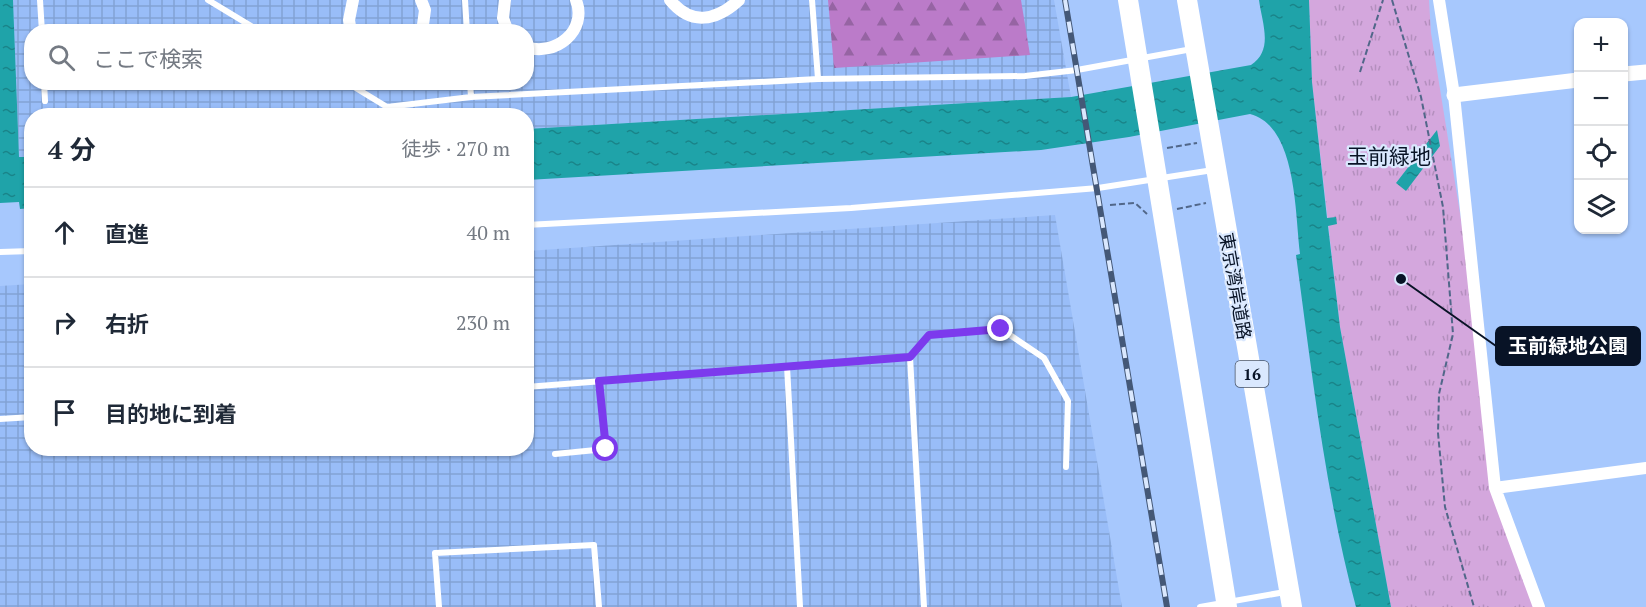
<!DOCTYPE html>
<html lang="ja">
<head>
<meta charset="utf-8">
<style>
	:root { --surface:#fff; --page:#f6f6f7; --text:#1f2937; --muted:#747a83; --line:#e0e1e3 }
	body { margin:0; font-family:"PT Serif","Noto Sans JP",serif; background:var(--page); color:var(--text) }
	.controls { position:absolute; right:18px; top:18px; display:grid; overflow:hidden; border-radius:12px; box-shadow:0 2px 4px #0004 }
	.controls button { width:54px; height:54px; display:grid; place-items:center; padding:0; border:0; border-bottom:2px solid var(--line); background:var(--surface); color:var(--text); font:30px sans-serif }
	.stop { position:absolute; width:18px; height:18px; margin:-14px; border:4px solid #7c3aed; border-radius:50%; background:#fff }
	.stop.end { background:#7c3aed; border-color:#fff; box-shadow:0 2px 6px #0008 }
	.list { margin:0; padding:0; list-style:none }
	h2 { display:flex; justify-content:space-between; align-items:center; height:78px; margin:0; padding:0 24px; font-size:26px }
	h2 small { font-size:20px; font-weight:400; color:var(--muted) }
	.list li { display:grid; grid-template-columns:39px 1fr auto; gap:18px; align-items:center; box-sizing:border-box; height:90px; padding:0 24px; border-top:2px solid var(--line) }
	.list b { display:block; font-size:22px; white-space:nowrap }
	.list em { font-size:20px; font-style:normal; color:var(--muted) }
	.icon { flex:none; width:33px; height:33px; fill:none; stroke:currentColor; stroke-width:2; stroke-linecap:round; stroke-linejoin:round }
	.map { position:relative; flex:none; width:1646px; height:607px; overflow:hidden }
	.search { position:absolute; background:var(--surface); box-shadow:0 2px 4px #0004; left:24px; top:24px; width:510px; height:66px; display:flex; align-items:center; gap:15px; box-sizing:border-box; padding:0 21px; border-radius:24px; color:var(--muted); font-size:22px }
	.panel { position:absolute; background:var(--surface); box-shadow:0 2px 4px #0004; left:24px; top:108px; width:510px; height:348px; border-radius:24px }
	.map>svg:first-child { display:block }
	.industrial { fill:url(#industrial-grid); fill-rule:evenodd }
	.forest { fill:url(#forest-firs) }
	.park { fill:url(#park-tufts) }
	.water { fill:url(#water-ripples) }
	.lines { fill:none; stroke-linecap:round; stroke-linejoin:round }
	.path { stroke:#516789; stroke-width:2; stroke-dasharray:6 3; stroke-linecap:butt }
	.service { stroke:#fff; stroke-width:6 }
	.minor { stroke:#fff; stroke-width:12 }
	.tertiary { stroke:#fff; stroke-width:15 }
	.trunk { stroke:#fff; stroke-width:20 }
	.rail-casing { stroke:#445877; stroke-width:6 }
	.rail { stroke:#dae8fe; stroke-width:4; stroke-dasharray:11; stroke-linecap:butt }
	.route { stroke:#7c3aed; stroke-width:8 }
	.labels { text-anchor:middle; dominant-baseline:central; stroke-width:4.5; stroke-linejoin:round; paint-order:stroke }
	.shield { fill:#dae8fe; stroke:#475367; stroke-width:1.5 }
	.shield-label { font-size:16px; font-weight:bold; fill:#081326 }
	.street-label { font-size:18px; fill:#081326; stroke:#dae8fe }
	.quarter-label { font-size:21px; fill:#081326; stroke:#dae8fe }
	.leader { fill:none; stroke:#081326; stroke-width:2 }
	.callout-dot { fill:#081326; stroke:#dae8fe; stroke-width:2 }
	.callout { fill:#081326; stroke:#081326; stroke-width:2 }
	.callout-label { font-size:20px; text-anchor:middle; font-weight:bold; fill:#fff }
</style>
</head>
<body>
<div class="map">
<svg width="1646" height="607" viewBox="0 0 1646 607">
	<defs>
		<pattern id="industrial-grid" width="8" height="8" patternUnits="userSpaceOnUse" patternTransform="scale(1.5)"><rect width="8" height="8" fill="#99bdf8"/><path d="M0 4h8M4 0v8" fill="none" stroke="#82a2d4"/></pattern>
		<pattern id="forest-firs" width="22" height="20" patternUnits="userSpaceOnUse" patternTransform="scale(1.5)"><rect width="22" height="20" fill="#bb7bc9"/><path d="M5 1l3.5 6h-7zM16 11l3.5 6h-7z" fill="#9664a3"/></pattern>
		<pattern id="park-tufts" width="24" height="20" patternUnits="userSpaceOnUse" patternTransform="scale(1.5)"><rect width="24" height="20" fill="#d4a7dd"/><path d="M3 7l-1-3M5 7V3M7 7l1-3M15 17l-1-3M17 17v-4M19 17l1-3" fill="none" stroke="#b48fbe"/></pattern>
		<pattern id="water-ripples" width="26" height="14" patternUnits="userSpaceOnUse" patternTransform="scale(1.5)"><rect width="26" height="14" fill="#1fa3a9"/><path d="M2 4q2-2 4 0t4 0M15 11q2-2 4 0t4 0" fill="none" stroke="#198489"/></pattern>
	</defs>
	<rect width="100%" height="100%" fill="#a7c8fd"/>
	<path class="industrial" d="M13,0H1054L1071,97L527,129L526,116H32L31,157L19,158ZM32,32H526V82H32Z
		M1055,215L1122,607H0V286L31,284L32,448H526L527,251Z"/>
	<path class="forest" d="M828,0H1021L1030,55L834,68Z"/>
	<path class="park" d="M1309,0H1429L1431,33L1463,232L1491,488L1536,607H1391L1340,327L1312,82Z"/>
	<path class="water" d="M0,0H13L19,157H31V208L20,209L19,202L0,203Z
		M1259,0H1309L1312,82L1327,218L1336,217L1337,224L1328,226L1340,327L1391,607H1356C1325,492 1312,373 1296,255L1300,254C1295,214 1297,126 1250,114L1129,137L1041,150L527,180V129L1071,97L1251,65C1274,50 1262,23 1259,0Z
		M1437,130L1440,146L1406,191L1396,183Z"/>
	<g class="lines">
		<path class="path" d="M1392,0L1421,97L1443,207L1453,334L1439,394L1438,433L1445,507L1474,607
			M1360,72L1383,0
			M1167,148L1197,143
			M1110,205L1135,203L1147,214
			M1177,209L1206,203"/>
		<path class="service" d="M40,0L42,32
			M208,0L261,32
			M465,0L467,32
			M812,0L818,79
			M44,82L45,101
			M346,82L387,107L471,97L818,79L1025,76L1077,70L1192,49
			M470,82L471,97
			M526,225L851,208L1098,188L1213,170
			M0,252L32,251
			M910,357L929,335L1001,329L1044,358L1068,401L1066,467
			M787,366L800,607
			M526,387L910,357L924,607
			M0,419L32,417
			M555,454L606,449L599,381
			M439,607L435,553L594,545L599,607
			M1200,607L1285,592"/>
		<path class="minor" d="M421,0L425,10L422,32
			M505,0L503,18L508,32
			M670,0C691,26 716,21 739,0
			M1439,0L1454,95L1495,488L1539,607
			M351,32L349,20L353,0
			M526,47C555,57 588,31 576,0
			M1495,488L1646,468"/>
		<path class="tertiary" d="M1624,74L1646,72
			M1454,95L1578,80"/>
		<path class="trunk" d="M1128,0L1227,607
			M1187,0L1292,607"/>
		<defs>
			<path id="rail" d="M1065,0L1167,607"/>
		</defs>
		<use href="#rail" class="rail-casing"/>
		<use href="#rail" class="rail"/>
	</g>
	<g class="lines">
		<path class="route" d="M606,449L599,381L910,357L929,335L1001,329"/>
	</g>
	<g class="labels">
		<rect class="shield" x="1235.5" y="361" width="33" height="26" rx="4.5"/>
		<g class="shield-label">
			<text x="1252" y="374">16</text>
		</g>
		<g class="street-label">
			<text transform="translate(1236 286) rotate(80)">東京湾岸道路</text>
		</g>
		<g class="quarter-label">
			<text x="1389" y="156">玉前緑地</text>
		</g>
	</g>
	<path class="leader" d="M1401 279L1496 346"/>
	<circle class="callout-dot" cx="1401" cy="279" r="6"/>
	<rect class="callout" x="1496" y="327" width="144" height="38" rx="6"/>
	<g class="callout-label">
		<text x="1568" y="353">玉前緑地公園</text>
	</g>
</svg>
<div class="controls">
<button>+</button>
<button>−</button>
<button><svg class="icon" aria-label="locate" viewBox="0 0 24 24"><circle cx="12" cy="12" r="6"/><path d="M12 2v4M12 18v4M2 12h4M18 12h4"/></svg></button>
<button><svg class="icon" aria-label="layers" viewBox="0 0 24 24"><path d="M12 4l9 5-9 5-9-5zM3 14l9 5 9-5"/></svg></button>
</div>
<div class="stop" style="left:606px;top:449px"></div>
<div class="stop end" style="left:1001px;top:329px"></div>
<div class="search"><svg class="icon" aria-label="search" viewBox="0 0 24 24"><circle cx="10" cy="10" r="6"/><path d="M15 15l6 6"/></svg>ここで検索</div>
<section class="panel">
<h2>4 分<small>徒歩 · 270 m</small></h2>
<ul class="list">
<li><svg class="icon" aria-label="ahead" viewBox="0 0 24 24"><path d="M12 20V5M6 11l6-6 6 6"/></svg><div><b>直進</b></div><em>40 m</em></li>
<li><svg class="icon" aria-label="right" viewBox="0 0 24 24"><path d="M7 20v-9h11M14 6l5 5-5 5"/></svg><div><b>右折</b></div><em>230 m</em></li>
<li><svg class="icon" aria-label="arrive" viewBox="0 0 24 24"><path d="M6 21V4h12l-3 4 3 4H6"/></svg><div><b>目的地に到着</b></div></li>
</ul>
</section>
</div>
</body>
</html>
